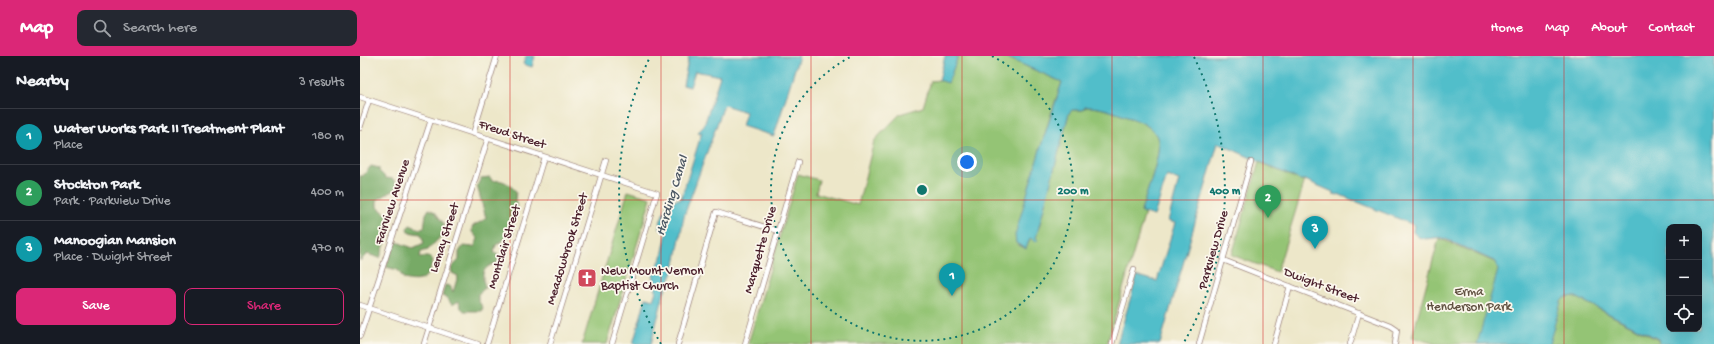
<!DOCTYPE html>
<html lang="en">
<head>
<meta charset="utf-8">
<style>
	:root { --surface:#171b24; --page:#242831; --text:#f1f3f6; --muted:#9ea1a6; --line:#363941; --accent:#db2777 }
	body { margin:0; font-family:"Gochi Hand",sans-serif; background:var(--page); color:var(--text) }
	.controls { position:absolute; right:12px; bottom:12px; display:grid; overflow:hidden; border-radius:8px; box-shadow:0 4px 16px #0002 }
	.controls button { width:36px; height:36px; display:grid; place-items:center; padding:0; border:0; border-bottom:1px solid var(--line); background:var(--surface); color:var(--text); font:20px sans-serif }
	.you { position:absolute; left:607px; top:106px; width:14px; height:14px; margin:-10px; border:3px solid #fff; border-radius:50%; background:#1a73e8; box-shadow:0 0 0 6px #1a73e833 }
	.badge { display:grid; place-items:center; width:26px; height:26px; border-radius:50%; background:var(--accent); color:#fff; font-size:13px; font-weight:700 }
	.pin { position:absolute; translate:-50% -33px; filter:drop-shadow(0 1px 2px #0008) }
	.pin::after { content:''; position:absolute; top:21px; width:14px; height:12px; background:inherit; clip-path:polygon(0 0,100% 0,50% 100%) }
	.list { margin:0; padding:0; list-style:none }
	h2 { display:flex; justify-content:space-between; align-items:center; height:52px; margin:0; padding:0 16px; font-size:17px }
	h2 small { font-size:13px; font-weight:400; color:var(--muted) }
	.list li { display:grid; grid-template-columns:26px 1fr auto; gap:12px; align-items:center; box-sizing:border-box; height:56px; padding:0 16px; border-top:1px solid var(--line) }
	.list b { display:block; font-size:15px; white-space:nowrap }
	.list p { margin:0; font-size:13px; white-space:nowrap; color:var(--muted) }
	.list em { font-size:13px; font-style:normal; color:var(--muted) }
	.actions { display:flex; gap:8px; padding:12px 16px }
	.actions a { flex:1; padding:9px 0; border:1px solid var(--accent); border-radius:8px; text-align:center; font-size:14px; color:var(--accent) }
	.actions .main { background:var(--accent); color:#fff }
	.icon { flex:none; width:22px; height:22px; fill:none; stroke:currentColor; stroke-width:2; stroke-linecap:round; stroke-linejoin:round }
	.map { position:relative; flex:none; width:1354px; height:288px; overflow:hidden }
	header { display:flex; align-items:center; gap:24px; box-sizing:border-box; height:56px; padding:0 20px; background:var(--accent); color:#fff }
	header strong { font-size:19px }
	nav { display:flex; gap:22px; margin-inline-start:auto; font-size:14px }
	.search { width:280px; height:36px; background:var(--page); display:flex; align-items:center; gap:10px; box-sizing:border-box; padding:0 14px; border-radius:8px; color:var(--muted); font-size:15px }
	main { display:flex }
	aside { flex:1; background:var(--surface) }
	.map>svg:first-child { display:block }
	.green { fill:#94c474; stroke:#6f7250 }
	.forest { fill:#7a6; stroke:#606448 }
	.water { fill:#51beca; stroke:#4e6e7a; fill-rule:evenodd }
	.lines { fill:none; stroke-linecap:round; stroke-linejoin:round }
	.minor-casing { stroke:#9c837a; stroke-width:6 }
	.minor { stroke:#fff; stroke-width:4.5 }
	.grid { fill:none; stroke:#d62828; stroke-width:1; stroke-opacity:0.55 }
	.ring { fill:none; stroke:#0f766e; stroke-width:2; stroke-dasharray:2 4 }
	.labels { text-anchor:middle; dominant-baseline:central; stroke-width:3.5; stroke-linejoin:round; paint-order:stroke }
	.street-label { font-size:13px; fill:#4a1f2b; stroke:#fbf7ec }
	.poi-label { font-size:13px; fill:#4a1f2b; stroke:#fbf7ec; text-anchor:start }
	.park-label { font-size:13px; fill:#605141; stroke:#fbf7ec }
	.water-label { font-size:14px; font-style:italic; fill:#4c5763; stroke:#fbf7ec }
	.centre { fill:#0f766e; stroke:#fbf7ec; stroke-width:2 }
	.ring-label { font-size:12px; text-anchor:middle; font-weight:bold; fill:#0f766e; stroke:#fbf7ec; stroke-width:3.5; stroke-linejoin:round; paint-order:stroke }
</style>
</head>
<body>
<header>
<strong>Map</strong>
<div class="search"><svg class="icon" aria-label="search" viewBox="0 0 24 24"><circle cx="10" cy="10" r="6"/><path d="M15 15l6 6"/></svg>Search here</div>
<nav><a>Home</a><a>Map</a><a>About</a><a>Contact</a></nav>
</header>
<main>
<aside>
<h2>Nearby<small>3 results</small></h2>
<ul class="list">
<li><span class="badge" style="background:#0f9aa8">1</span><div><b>Water Works Park II Treatment Plant</b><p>Place</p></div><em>180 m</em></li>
<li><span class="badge" style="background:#2e9e5b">2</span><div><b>Stockton Park</b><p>Park · Parkview Drive</p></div><em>400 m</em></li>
<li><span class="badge" style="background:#0f9aa8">3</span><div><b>Manoogian Mansion</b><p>Place · Dwight Street</p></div><em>470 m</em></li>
</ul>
<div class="actions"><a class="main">Save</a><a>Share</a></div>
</aside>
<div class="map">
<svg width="1354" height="288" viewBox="0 0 1354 288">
	<rect width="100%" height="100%" fill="#fbf7ec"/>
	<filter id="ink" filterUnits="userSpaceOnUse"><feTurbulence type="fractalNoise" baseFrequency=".025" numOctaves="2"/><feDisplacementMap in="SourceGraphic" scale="8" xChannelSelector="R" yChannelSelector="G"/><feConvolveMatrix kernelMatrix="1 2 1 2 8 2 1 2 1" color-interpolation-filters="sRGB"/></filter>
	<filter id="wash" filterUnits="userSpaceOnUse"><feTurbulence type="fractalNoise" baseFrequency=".012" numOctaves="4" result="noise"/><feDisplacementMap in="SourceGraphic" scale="16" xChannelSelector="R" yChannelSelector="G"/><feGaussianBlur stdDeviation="0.9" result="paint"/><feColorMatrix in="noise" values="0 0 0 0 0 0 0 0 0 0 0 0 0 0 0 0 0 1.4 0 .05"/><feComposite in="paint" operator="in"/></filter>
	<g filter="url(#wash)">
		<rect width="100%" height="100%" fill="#ede7c9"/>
		<path class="green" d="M598,0H643L702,26C683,79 669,133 656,187L660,190L666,192L670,182H676L709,57L712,54H723L725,51C739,50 754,56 767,61C778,64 795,71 798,84C802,98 785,140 781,156L785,157L747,288H388L438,118L459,124L456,137L498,149L514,85L540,58L563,51L571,25L579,24L588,26Z
			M899,106L940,124H945L917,216L872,199Z
			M268,135L291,142L247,288H222Z
			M1079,182L1216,241L1300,285L1299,288H1076L1052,281Z"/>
		<path class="forest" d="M11,110L19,112V115L26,122L33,123L39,131L17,144V151L29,160L30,174L20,202L7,198L0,205V120H3Z
			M130,121L132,125C144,123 147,127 156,135L155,145L157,150L156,162L153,170V178L136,189L134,196L139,200L138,206C130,209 122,212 123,222C123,226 125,228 125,232L118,238V244L123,252L121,255H104L100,251L99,245L92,249L87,242L82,240L85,229L90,230L93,236L98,220L92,217L91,212L99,204V196L103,190L114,191L118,183L112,176V171C116,167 123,166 126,162L117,130L121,122Z
			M69,153L75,156L84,168C84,182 75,185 68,194L61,196L60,201H69L73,204C69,222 62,228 44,223L38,214L26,211L34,185L53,192L64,187L61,178L48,176L47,172L50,169L60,173L64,172L66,158Z"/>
		<path class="water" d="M166,0H175L172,11L163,8Z
			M329,0H439L414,80L382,70L386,56L364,49L324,160L314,214L304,237L291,288H273L286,242L293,244L296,235L293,217L302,201L307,176L299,172C302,160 306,143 321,143L342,76L339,77L338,76L344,70L360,20L335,15L330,31L323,29Z
			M585,0H598L588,27L579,24Z
			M643,0H1354V288H1299L1300,284L1216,241C1209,240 1204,240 1201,246L1189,288H1117L1138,214L1136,206L1083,182C1071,180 1063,188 1053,176L1054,169L978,138V139L973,138V136L945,124H940L858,87L800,288H757L777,220L797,225L815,167L808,165L819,124L807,120L794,160L781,156C785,140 802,98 798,84C795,71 778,64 767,61C754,56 739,50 725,51L723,54H712L709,57L676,182L678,184L676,186L670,182L666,193L656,187L655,179L681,90L702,26ZM1309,171H1339V273H1309Z"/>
	</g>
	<g filter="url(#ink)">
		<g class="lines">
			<defs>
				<path id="minor" d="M0,41L297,137L252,288
					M0,72L9,44
					M113,78L137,0
					M863,204L1031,270L1037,274L1035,288
					M0,249L118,288
					M0,280L71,64
					M64,288L128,82
					M127,288L184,101
					M190,288L246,104
					M318,288L356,156L418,175
					M385,288L438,106
					M752,288L774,213
					M839,288L891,106
					M914,288L930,230
					M990,288L999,257"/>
			</defs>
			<use href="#minor" class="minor-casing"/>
			<use href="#minor" class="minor"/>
		</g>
	</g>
	<path class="grid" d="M150,0V288M301,0V288M451,0V288M602,0V288M752,0V288M903,0V288M1053,0V288M1204,0V288M0,144H1354"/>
	<g class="ring">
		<path d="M632 0A151 151 0 1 1 492 0"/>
		<path d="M301 288A303 303 0 0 1 290 1M834 1A303 303 0 0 1 823 288"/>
	</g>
	<defs>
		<symbol id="church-square" viewBox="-11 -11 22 22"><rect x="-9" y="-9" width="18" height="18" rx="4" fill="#d1495b" stroke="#fbf7ec"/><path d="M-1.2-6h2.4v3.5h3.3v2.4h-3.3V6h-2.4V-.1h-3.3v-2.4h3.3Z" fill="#fff"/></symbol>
	</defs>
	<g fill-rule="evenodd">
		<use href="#church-square" x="216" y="211" width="22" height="22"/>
	</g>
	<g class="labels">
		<g class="street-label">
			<text transform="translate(152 79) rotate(18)">Freud Street</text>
			<text transform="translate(33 146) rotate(-72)">Fairview Avenue</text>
			<text transform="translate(85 182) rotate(-72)">Lemay Street</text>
			<text transform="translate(145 191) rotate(-73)">Montclair Street</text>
			<text transform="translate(208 193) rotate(-73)">Meadowbrook Street</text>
			<text transform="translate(401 194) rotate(-74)">Marquette Drive</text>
			<text transform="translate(854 194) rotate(-74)">Parkview Drive</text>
			<text transform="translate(961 230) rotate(21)">Dwight Street</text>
		</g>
		<g class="poi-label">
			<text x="241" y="215">New Mount Vernon<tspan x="241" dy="15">Baptist Church</tspan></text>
		</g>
		<g class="park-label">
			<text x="1109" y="236">Erma<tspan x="1109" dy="15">Henderson Park</tspan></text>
		</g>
		<g class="water-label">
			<text transform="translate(313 140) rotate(-73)">Harding Canal</text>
		</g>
	</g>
	<circle cx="562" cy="134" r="6" class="centre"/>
	<g class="ring-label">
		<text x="713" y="138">200 m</text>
		<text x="865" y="138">400 m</text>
	</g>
</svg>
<div class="controls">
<button>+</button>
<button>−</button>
<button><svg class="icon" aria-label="locate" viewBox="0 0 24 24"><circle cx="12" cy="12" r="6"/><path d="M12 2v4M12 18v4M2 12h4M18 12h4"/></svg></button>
</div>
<div class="you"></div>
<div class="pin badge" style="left:592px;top:240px;background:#0f9aa8">1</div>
<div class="pin badge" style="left:908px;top:162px;background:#2e9e5b">2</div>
<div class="pin badge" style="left:955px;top:193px;background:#0f9aa8">3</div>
</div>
</main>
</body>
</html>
